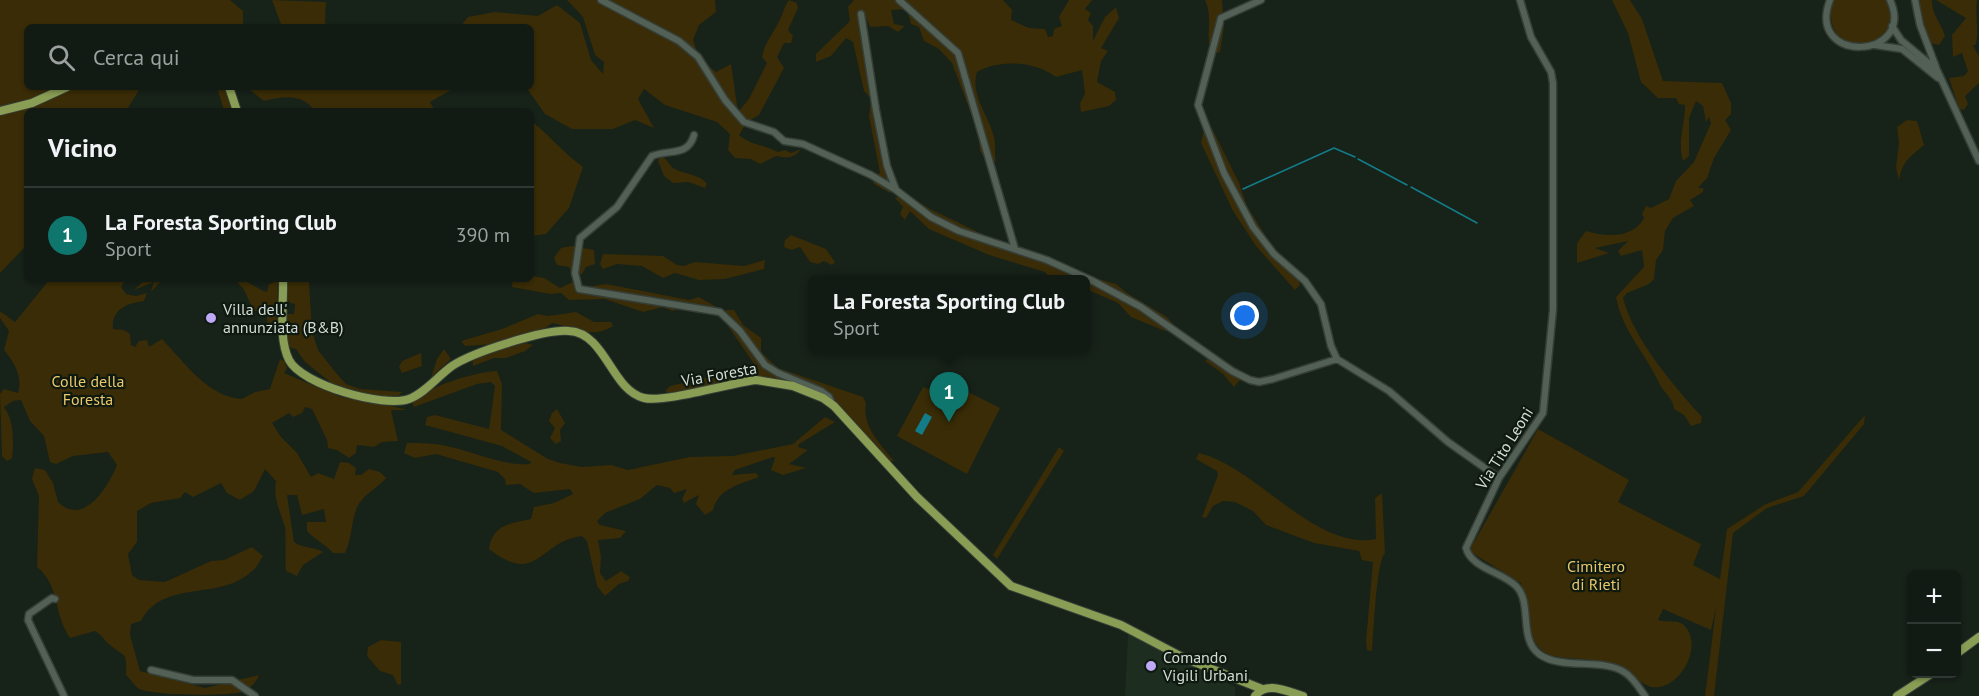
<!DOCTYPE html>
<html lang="it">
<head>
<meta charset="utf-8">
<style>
	:root { --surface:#111a13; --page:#1e2721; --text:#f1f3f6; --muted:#9ca1a0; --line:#303833; --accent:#0f766e }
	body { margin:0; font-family:"PT Sans",sans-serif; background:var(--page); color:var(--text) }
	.controls { position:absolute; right:18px; bottom:18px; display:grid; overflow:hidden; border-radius:9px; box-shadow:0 2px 4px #0004 }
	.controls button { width:54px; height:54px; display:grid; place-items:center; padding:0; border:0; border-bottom:2px solid var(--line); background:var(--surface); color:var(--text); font:30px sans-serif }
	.you { position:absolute; left:1245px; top:316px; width:21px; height:21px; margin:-15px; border:4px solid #fff; border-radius:50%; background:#1a73e8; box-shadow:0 0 0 9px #1a73e833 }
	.badge { display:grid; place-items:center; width:39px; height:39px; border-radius:50%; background:var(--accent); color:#fff; font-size:20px; font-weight:700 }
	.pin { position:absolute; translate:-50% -50px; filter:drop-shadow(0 2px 3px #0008) }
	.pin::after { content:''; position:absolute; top:32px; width:21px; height:18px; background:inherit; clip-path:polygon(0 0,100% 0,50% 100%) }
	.popup { position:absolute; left:808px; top:275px; width:282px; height:78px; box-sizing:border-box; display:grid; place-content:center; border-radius:9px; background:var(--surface); filter:drop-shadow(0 2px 4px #0005); font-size:20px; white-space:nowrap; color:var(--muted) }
	.popup b { font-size:22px; color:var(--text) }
	.popup::after { content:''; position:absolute; left:50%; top:100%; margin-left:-12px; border:12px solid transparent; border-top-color:var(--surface) }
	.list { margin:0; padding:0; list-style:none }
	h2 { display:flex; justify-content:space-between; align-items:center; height:78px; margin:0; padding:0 24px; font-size:26px }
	h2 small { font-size:20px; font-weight:400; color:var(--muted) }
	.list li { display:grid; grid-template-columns:39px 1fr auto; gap:18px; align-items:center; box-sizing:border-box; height:96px; padding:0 24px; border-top:2px solid var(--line) }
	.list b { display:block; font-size:22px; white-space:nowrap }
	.list p { margin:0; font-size:20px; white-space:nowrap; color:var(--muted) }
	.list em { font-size:20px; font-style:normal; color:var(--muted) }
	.icon { flex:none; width:33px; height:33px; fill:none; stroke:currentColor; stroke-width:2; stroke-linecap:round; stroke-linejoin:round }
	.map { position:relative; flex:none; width:1979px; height:696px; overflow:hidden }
	.search { position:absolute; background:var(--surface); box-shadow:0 2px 4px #0004; left:24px; top:24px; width:510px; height:66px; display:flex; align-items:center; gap:15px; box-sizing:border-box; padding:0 21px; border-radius:9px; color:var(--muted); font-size:22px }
	.panel { position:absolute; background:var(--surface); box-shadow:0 2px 4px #0004; left:24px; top:108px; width:510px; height:174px; border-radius:9px }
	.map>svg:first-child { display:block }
	.built { fill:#1d2d1f }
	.green { fill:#392c06 }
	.water { fill:#137c89 }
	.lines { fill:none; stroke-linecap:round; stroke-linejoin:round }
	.stream { stroke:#137c89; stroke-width:1.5 }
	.minor-casing { stroke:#353e37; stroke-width:9 }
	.major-casing { stroke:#353e37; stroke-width:10 }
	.minor { stroke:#536055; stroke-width:6 }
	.major { stroke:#8a9d54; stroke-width:8 }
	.poi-dot { fill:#bea9f5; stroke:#0e1910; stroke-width:2 }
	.labels { text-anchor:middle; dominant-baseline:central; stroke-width:4.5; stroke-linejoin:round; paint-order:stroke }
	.poi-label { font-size:16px; fill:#d4dcd5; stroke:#0e1910; text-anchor:start }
	.street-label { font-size:16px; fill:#d4dcd5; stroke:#0e1910 }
	.park-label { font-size:16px; fill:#eac76a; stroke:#0e1910 }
</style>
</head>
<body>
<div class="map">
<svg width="1979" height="696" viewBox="0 0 1979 696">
	<rect width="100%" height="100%" fill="#172219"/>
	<path class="built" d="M1128,634L1235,687V696H1125Z"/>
	<path class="green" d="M0,0H230L243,11V27H27V87H141L126,111H27V245L0,273Z
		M272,0L326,2L325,23L336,27H282Z
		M567,0H715L716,12L699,25L693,40L699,58L716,72L731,64L738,112L749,99L767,63L762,57C765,41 775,32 781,17C784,11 784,7 789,0L797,3L798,8L788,30L793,36L791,43H784L777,57L784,68L759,115L747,122L739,135C750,145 765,145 778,152L785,150L791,153L801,149C794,159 787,158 776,156L760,164L751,159L735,158L728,150L730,134L717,122L665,105L644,89L638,99L654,128L635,120L613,129H572L545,114L526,87H531V27H460L468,17L495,12L538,16L557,5L580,23L591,60L603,74L604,62L595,55L583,17Z
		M854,0H1003L1012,10L1011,20L1029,28L1045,29L1048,37L1053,36L1054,29L1062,26L1059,17L1069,0H1092L1085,9L1091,13L1088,20L1093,26V41L1105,17L1116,7L1119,18L1101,48L1108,51L1101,61L1097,82L1115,92L1116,100L1109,106L1081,112L1080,103L1085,94L1082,70L1056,77C1034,61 1000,59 977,72C970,95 989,116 994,137C996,145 994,153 996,161L988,163L980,151L978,132L952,63L939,49L924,41L919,27L911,24L907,9L891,10L894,24L905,26L898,32L888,26L870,27L864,13V64L871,76L894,187L890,193L874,184L871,177L880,173L869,116L871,99L864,91L853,42L846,38L831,56L816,62V54L850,21L848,7Z
		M1205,0H1222L1224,27L1220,52L1212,54C1204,35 1214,20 1205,0Z
		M1612,0H1630L1642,19L1663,81L1722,83L1731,103V114L1725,120L1731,130L1714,158L1707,178L1698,188H1703V192L1690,200L1694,206L1673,218L1665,231L1663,250L1656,260L1654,279L1649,284L1627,293L1623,298C1634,340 1674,386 1702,417L1701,423L1691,426L1684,415L1674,409C1673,398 1665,394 1660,385C1647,355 1622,331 1616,297L1644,267L1642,250L1621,256L1618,251L1628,241L1595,248L1609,253L1577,263V243L1586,231C1605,237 1633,239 1644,218L1642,214L1646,206L1651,208L1669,199L1676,181L1694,162L1711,123L1709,117L1706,122L1703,106L1696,101L1689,118V156L1683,161C1677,140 1685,126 1685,105L1679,104L1676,98H1658L1641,82L1628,33Z
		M1833,0H1887C1888,6 1891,13 1891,18C1890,56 1818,56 1833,0Z
		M1917,0H1932C1932,16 1941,22 1945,36L1939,45L1930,43Z
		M1936,0H1977C1975,14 1979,28 1976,44L1973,46L1979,56V83L1965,96L1968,104L1964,110L1959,109L1949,78L1964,76L1968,71L1962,53L1953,57L1952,35L1966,18Z
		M217,87H225L233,111H224Z
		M246,87H456L430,102L435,111H315C302,93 283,96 264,101Z
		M1907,120L1917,121L1924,145C1910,157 1902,161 1899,181L1896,167L1899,143L1897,127Z
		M531,121C550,135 562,152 583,167L569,208L546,234L531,236Z
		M1212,128L1239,183L1247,206L1280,259L1296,275L1300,285L1295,290L1256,246L1233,211L1201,143L1204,129Z
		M661,156C668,159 669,166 675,169C686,175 700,174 707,184L705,188L688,182L673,183L664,176L658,161Z
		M907,194L930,209L1009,247L1084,275L1116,284L1127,293L1167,317L1174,325L1172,329L1165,331L1131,317L1118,303L1086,289V280L1051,279L1045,272L989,255L929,229L910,211L905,220L900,214L903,207L895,198Z
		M791,235L826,249L835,262L832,265L824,261L818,264L810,262L800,247L791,250L784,247L785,240Z
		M572,246L594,250L595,264L586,267L582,274L572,275L569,267L557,265L554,258L561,248Z
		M603,254L663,256L677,265L684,266L695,262L744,266L765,260L764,269L725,279L699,280L675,273L663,278L642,266L617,264L603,269L600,264Z
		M531,276L544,278L560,288L575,281L587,287L606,284L689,300L699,297L718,308L717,312L683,308L672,311L663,307L643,312L605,299L569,300L561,293L550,294L512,287L513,279H531Z
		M50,279H126L121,287L126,294L136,296L147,293L144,301C128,303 111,309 113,329L124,330L130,334L131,345L135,347L139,341L147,340L149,347L162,339C184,362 208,397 242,399L255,392L270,389L280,359L284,361L287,368L284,373L341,397L385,404L407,410H391L398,441L382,442L374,447L357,445L356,453L349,458L337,450L328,448L327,440L312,409L305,407L302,413L293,417L289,413L272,423L281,437L297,453L311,477L318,473L334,479L340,462L349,463L356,468L355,475H361L369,469L380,472L386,478C376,490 362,494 356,510C351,524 352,539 345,553H333C325,544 315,540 307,531V522H326L324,509L302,515L297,495H287L294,542C304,549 314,546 323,552L303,565L297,576L286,571C285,563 286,530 285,527C280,511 273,499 276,481L265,469L254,491L240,500L227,493L221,483L193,497L185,492L180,498L151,503L137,511V542L128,554L132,575L139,580L165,582L211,561L224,560L252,547L263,556C260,560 257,568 252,571C220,602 164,578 141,621L131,624L130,635L140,671L205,688L259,675C257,681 250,689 243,692C225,696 157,696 139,689C135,686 130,679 126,675C127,649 125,659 109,644C104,640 101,634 95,631L70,638C52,611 61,587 37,567L39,496L32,479L35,468L45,470L53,483L58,502C84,527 108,487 117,465L108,452L73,456L56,464L50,462L44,436L30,421L21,400L13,401L4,407C14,420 14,442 12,458L7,461L2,456L0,394L4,389L18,393C23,377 14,362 4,350L9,331L0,318V311L15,322Z
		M146,279H159L160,282L151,292L154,282L134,290Z
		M234,279C248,279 254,288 267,292L269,284L278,281L277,330L268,325L266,311H254L243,288Z
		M304,279H311L309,283L312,331L318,350L336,373L346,384L360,389L402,392L396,398L339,389L305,362L296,349L288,347C283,337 284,326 287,314H294L295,304L290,303C285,296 283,290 287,282L294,280L303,282Z
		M726,310H734L743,325L761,338V352L778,368L863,397L866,403C862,427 880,443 894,461H890L832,398L784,379H737L670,393L665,391L670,386L731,372L759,371L723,319Z
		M576,312L594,322H611L613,326C591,340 574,327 552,323L545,328L495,344L465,346L461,341L502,329L538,314L548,316Z
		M526,343L533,345L525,351L506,358H494L473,366V361L486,353Z
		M444,349L451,359L431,377L437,359Z
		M421,353L422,366L402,373L399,367L402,361Z
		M1215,355L1240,370V380L1234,387L1223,374L1205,361Z
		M497,371L502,384L501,430L548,459L560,463L582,467L611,465L628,470L690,457L733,456L793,444L825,417L835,422L799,444L798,447L808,450L789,464L806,468L783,475L771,470L775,458L773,457L735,470L732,475L756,473L759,477C741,484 718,488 713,510L705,515L696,504L699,495L684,503L682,499L687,489L674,493L670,488L657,485L640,499L605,513L597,521L600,525L626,531L620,538L598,540L601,557L600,573L606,581L621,571L630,577L628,581L619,584L605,596L597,586L587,541L582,536C539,541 538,587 489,549C492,525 511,523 531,519L534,507L554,503L573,494L570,489L534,493L520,484L506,485L505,479L498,472L436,454L415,458L404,453L407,443C422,443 437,443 451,447C477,453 503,466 530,464L531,462L502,446L425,425L427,417L435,415L489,429L495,386L491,382L477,384L414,407L412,402C428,386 475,372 497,371Z
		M936,376L1000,408L967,474L897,436L923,387L929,389Z
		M557,409L565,423L560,430L561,441L556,444L550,438L555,428L549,421L552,413Z
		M1865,415L1864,424L1804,496L1767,508L1733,533L1714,696H1705L1716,608L1711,630L1663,609L1658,620C1667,623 1677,619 1684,625C1703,644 1683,684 1659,687C1643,690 1636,674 1624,668C1603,659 1573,659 1551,656C1525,645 1525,606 1521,583L1469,551L1538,429L1629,480L1618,502L1701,544L1693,565L1720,579L1727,529L1766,504L1798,492Z
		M1059,447L1064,451L997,559L993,555Z
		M1199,453C1257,467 1315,551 1376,539L1375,498L1382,493L1385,553C1376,563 1374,632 1372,651L1367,650L1366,641L1373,562L1362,560L1359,551L1314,543L1266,525L1253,511L1235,502L1223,501L1213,506L1206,518L1202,517L1218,475L1217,471L1196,459Z
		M381,640L401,642V684L398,685L393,675L380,671L367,656L368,647Z"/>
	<path class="water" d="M925,413L932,417L922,435L915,431Z"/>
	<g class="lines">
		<path class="stream" d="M1358,159L1407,185
			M1411,187L1477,223
			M1243,189L1334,148L1355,157"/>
		<defs>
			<path id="minor" d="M601,0L679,41L698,57L725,100L744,122L774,132L784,141L803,144L871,175L896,190L931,217L959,231L1047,260L1091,280L1141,307L1232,371L1250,380L1259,382L1273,379L1337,359L1389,391L1448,442L1499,478
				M899,0L958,53L1015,249
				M1261,0L1221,18L1198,105L1224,173L1253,227L1274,254L1305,281L1321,304L1331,346L1337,359
				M1520,0L1531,37L1551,72L1553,83V310L1543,413L1499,478L1466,548C1471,568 1502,572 1516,586C1533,603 1518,638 1539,654C1560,670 1603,658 1624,672C1633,677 1639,688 1645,696
				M1830,0C1805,65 1917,60 1890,0
				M1915,0L1920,25L1936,67
				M861,14L876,110L887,166L896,190
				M1892,26L1901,40L1937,70L1979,161
				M1875,45L1902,49L1938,78
				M694,135C688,157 669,149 652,156L617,207L580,238L575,273L579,289L720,312L740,331L765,365L778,373L821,391L829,397L833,406
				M55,599L52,598L29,614L28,620L64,696
				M151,670L193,680H232L255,696"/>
			<path id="major" d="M229,87L237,111
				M0,111L32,103L67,87
				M283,279C284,303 278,338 289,360C302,385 384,408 409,399C425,393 438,376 452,366C473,352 545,329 569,331C606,333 611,390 644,398C664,403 731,383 756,380L793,386L823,398L834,406L917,497L1011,586L1121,625L1184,658L1262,689
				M1956,654L1979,637
				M1255,696C1267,680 1288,692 1303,696
				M1897,696L1931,674"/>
		</defs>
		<use href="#minor" class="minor-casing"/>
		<use href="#major" class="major-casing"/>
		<use href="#minor" class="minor"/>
		<use href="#major" class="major"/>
	</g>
	<g class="poi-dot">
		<circle cx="211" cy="318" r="6"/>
		<circle cx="1151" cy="666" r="6"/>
	</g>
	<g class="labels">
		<g class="poi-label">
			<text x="223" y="309">Villa dell'<tspan x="223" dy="18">annunziata (B&amp;B)</tspan></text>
			<text x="1163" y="657">Comando<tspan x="1163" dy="18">Vigili Urbani</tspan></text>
		</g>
		<g class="street-label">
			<text transform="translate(719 374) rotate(-10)">Via Foresta</text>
			<text transform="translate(1504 448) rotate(-58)">Via Tito Leoni</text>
		</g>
		<g class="park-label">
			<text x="88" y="381">Colle della<tspan x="88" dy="18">Foresta</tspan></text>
			<text x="1596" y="566">Cimitero<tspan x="1596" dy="18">di Rieti</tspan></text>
		</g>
	</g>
</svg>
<div class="controls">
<button>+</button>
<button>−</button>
</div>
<div class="you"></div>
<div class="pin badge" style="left:949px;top:422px">1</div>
<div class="popup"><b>La Foresta Sporting Club</b>Sport</div>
<div class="search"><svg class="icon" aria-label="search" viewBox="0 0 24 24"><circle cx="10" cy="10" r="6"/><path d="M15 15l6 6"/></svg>Cerca qui</div>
<section class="panel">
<h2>Vicino<small></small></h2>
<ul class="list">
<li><span class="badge">1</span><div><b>La Foresta Sporting Club</b><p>Sport</p></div><em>390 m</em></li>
</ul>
</section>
</div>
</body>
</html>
